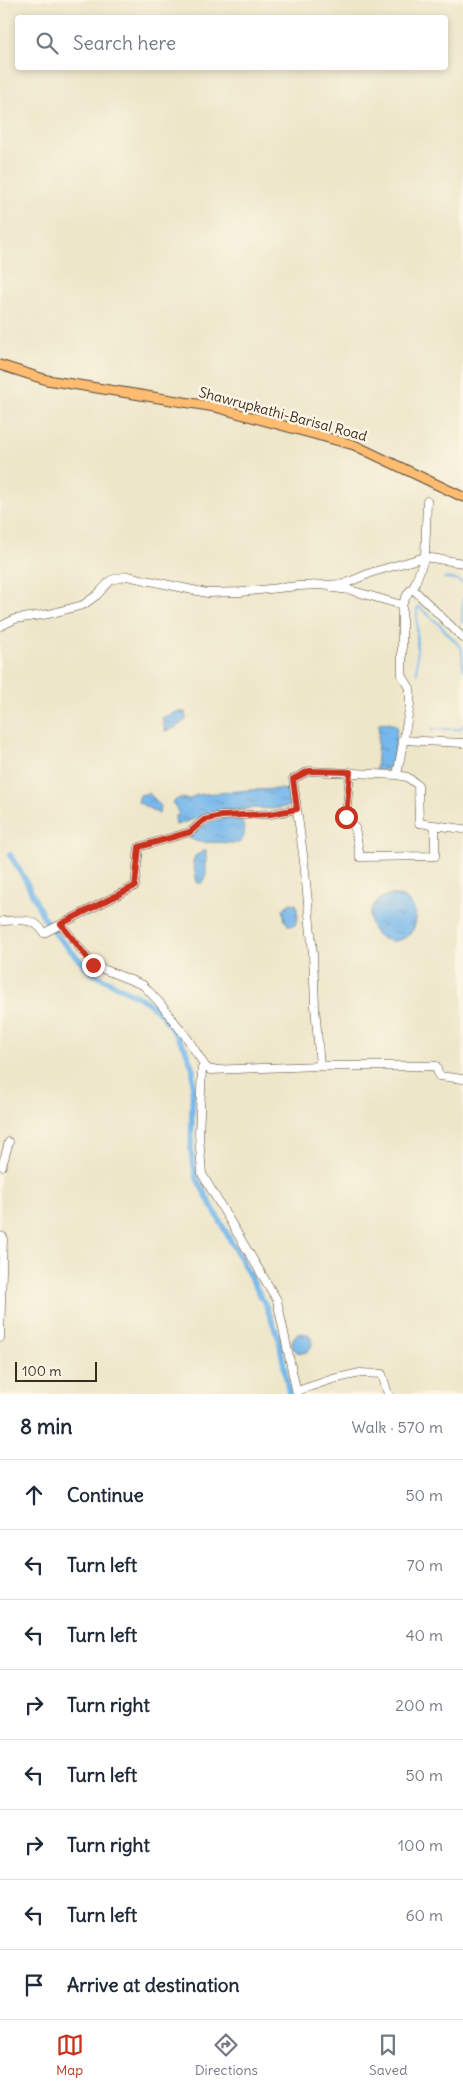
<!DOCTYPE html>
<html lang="en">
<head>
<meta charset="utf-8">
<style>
	:root { --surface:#fff; --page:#f6f6f7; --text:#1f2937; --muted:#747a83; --line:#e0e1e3; --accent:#c8321e }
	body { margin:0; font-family:Delius,sans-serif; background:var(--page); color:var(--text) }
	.scale { position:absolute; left:15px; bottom:12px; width:82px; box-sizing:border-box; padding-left:5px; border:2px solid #3b2a1e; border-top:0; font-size:14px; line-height:18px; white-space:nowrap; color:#3b2a1e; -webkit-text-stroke:4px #fcf5e5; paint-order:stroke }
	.stop { position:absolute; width:15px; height:15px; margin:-11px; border:4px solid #c8321e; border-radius:50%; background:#fff }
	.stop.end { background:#c8321e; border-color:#fff; box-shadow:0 1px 5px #0008 }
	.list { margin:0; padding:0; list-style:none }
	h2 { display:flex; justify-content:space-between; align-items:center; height:65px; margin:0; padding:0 20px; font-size:21px }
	h2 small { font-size:16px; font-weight:400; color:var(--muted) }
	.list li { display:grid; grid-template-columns:32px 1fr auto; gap:15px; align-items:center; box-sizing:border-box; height:70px; padding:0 20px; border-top:1px solid var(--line) }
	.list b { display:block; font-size:19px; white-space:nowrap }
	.list em { font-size:16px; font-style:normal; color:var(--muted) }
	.icon { flex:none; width:28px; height:28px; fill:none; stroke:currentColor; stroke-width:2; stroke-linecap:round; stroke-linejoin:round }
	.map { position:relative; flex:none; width:463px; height:1394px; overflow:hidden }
	.search { position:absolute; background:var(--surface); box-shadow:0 2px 8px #0003; left:15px; right:15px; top:15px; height:55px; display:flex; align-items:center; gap:12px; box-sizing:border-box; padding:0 18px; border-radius:5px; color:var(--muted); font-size:19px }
	.sheet { height:625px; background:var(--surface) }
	nav { display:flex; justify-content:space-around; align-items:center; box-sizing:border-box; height:70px; border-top:1px solid var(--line); background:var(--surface); font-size:14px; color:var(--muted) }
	nav a { display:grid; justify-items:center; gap:2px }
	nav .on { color:var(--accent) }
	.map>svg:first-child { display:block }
	.water { fill:url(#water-ripples); stroke:#587184 }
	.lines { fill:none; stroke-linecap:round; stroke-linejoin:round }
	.stream { stroke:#76b8eb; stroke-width:2 }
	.canal { stroke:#76b8eb; stroke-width:5.5 }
	.minor-casing { stroke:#564638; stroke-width:9 }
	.major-casing { stroke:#564638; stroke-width:11 }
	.minor { stroke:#fff; stroke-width:8 }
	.major { stroke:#fdbc6f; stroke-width:9 }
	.route { stroke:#c8321e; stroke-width:6 }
	.labels { text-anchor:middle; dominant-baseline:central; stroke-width:5; stroke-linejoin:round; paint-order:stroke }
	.street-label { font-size:14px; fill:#3b2a1e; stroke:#fcf5e5 }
</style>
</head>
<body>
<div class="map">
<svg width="463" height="1394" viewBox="0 0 463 1394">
	<defs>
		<pattern id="water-ripples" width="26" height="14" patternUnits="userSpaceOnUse" patternTransform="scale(1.25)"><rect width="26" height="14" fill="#76b8eb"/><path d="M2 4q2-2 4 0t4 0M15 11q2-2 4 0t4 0" fill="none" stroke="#6296be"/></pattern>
	</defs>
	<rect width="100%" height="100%" fill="#fcf5e5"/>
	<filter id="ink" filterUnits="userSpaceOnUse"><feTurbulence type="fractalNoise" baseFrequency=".02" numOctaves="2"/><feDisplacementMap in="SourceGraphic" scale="10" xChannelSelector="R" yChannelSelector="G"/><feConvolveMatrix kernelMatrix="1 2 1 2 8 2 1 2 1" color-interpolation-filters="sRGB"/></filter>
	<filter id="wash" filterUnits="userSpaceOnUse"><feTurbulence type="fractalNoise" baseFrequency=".0096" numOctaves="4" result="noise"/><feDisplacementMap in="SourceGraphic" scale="20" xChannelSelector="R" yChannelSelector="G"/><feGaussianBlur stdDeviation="1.12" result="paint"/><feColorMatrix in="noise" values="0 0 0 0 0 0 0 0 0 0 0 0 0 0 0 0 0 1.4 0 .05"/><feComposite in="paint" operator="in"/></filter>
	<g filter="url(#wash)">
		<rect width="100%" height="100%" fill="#ede6c9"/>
		<path class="water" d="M176,712H185L186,720L175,728L165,731L162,718Z
			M389,723L397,726L393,769L376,771L379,724Z
			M280,789L289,790L291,806L273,809L253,808L214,813L176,825L175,817L179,814L172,802L180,798L190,799L196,795L248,790Z
			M149,793L161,806L159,814L138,802L140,795Z
			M240,817C244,827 248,835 239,843L198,842L189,838C207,820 215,819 240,817Z
			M206,850V874L203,883H197L193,862L195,856Z
			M370 918a23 23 0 1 1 46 0a23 23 0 1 1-46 0Z
			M290,903L296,904L298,918L295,925L289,926L285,921L283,909Z
			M292 1343a10 10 0 1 1 20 0a10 10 0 1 1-20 0Z"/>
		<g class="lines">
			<path class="stream" d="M444,578L455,579L463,583
				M462,624L463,598
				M417,673V608L419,607L440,625L462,649L463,669
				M431,729H460L463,725"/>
			<path class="canal" d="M10,855L25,879L44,918L58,937L92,973L146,1001L161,1014L185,1048L193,1069L191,1151L196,1177L266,1306L279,1339L289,1394"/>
		</g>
	</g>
	<g filter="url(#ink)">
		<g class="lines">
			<defs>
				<path id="minor" d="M333,588L350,590L402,605
					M415,591L463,638
					M1,626L15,619L49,614L83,605L97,595L111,580L127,576L207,593L241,592L298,586L344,584L373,572L425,557L427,501
					M402,740L463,743
					M350,772L346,817L355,828L360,857L435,856V827
					M397,775L407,777L418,785L419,823L463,829
					M3,921C19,920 35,917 44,933L135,886L139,847L190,832L204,820L221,816L271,814L297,809
					M61,924L93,965L143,985L159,1002L187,1038L205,1066L210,1070L320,1066H436L439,1076L463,1079
					M205,1066L202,1068L199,1135L202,1174L277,1300L297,1394
					M320,1066L315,1006L313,954L304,862L293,779L309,771L397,775L410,705V688L402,675V605L408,593L414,586L425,557L463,563
					M0,1165L2,1166L9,1142
					M0,1236L3,1237L0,1338
					M297,1391L333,1379L360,1373L382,1374L388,1394"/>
				<path id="major" d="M0,365L47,380L215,407L354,445L463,497"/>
			</defs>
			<use href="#minor" class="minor-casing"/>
			<use href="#major" class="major-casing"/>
			<use href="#minor" class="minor"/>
			<use href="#major" class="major"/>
		</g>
	</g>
	<g class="lines" filter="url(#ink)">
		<path class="route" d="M93,965L61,924L135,886L139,847L190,832L204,820L221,816L271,814L297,809L293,779L309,771L350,772L346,817"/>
	</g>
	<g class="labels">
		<g class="street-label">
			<text transform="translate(283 414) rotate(15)">Shawrupkathi-Barisal Road</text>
		</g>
	</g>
</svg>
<div class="scale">100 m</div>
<div class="stop" style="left:346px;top:817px"></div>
<div class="stop end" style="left:93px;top:965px"></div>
<div class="search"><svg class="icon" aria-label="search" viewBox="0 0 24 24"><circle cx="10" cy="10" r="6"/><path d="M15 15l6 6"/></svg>Search here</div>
</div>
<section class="sheet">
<h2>8 min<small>Walk · 570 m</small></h2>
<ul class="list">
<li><svg class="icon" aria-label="ahead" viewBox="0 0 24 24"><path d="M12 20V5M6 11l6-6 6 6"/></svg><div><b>Continue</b></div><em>50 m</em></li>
<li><svg class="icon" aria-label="left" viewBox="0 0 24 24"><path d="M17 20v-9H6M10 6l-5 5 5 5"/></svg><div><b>Turn left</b></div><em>70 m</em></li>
<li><svg class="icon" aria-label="left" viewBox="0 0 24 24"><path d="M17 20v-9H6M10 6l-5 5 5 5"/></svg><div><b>Turn left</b></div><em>40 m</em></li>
<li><svg class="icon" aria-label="right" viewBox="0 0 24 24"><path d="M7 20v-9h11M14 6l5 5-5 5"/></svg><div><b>Turn right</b></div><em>200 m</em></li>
<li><svg class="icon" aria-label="left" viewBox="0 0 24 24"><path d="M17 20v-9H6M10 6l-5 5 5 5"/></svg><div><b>Turn left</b></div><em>50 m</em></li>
<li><svg class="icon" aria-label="right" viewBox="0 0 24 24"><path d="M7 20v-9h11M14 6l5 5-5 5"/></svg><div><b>Turn right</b></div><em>100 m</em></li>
<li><svg class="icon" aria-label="left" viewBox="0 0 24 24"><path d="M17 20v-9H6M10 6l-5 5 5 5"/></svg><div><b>Turn left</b></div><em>60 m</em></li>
<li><svg class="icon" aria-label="arrive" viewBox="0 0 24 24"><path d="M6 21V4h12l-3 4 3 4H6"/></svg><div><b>Arrive at destination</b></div></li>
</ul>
</section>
<nav>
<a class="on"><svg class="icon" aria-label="map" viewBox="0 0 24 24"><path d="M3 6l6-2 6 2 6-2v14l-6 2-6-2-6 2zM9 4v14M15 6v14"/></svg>Map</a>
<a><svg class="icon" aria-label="directions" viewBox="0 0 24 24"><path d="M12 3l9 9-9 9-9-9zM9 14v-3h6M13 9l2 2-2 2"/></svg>Directions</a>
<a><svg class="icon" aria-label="saved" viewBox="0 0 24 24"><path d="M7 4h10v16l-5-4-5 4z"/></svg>Saved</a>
</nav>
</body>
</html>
